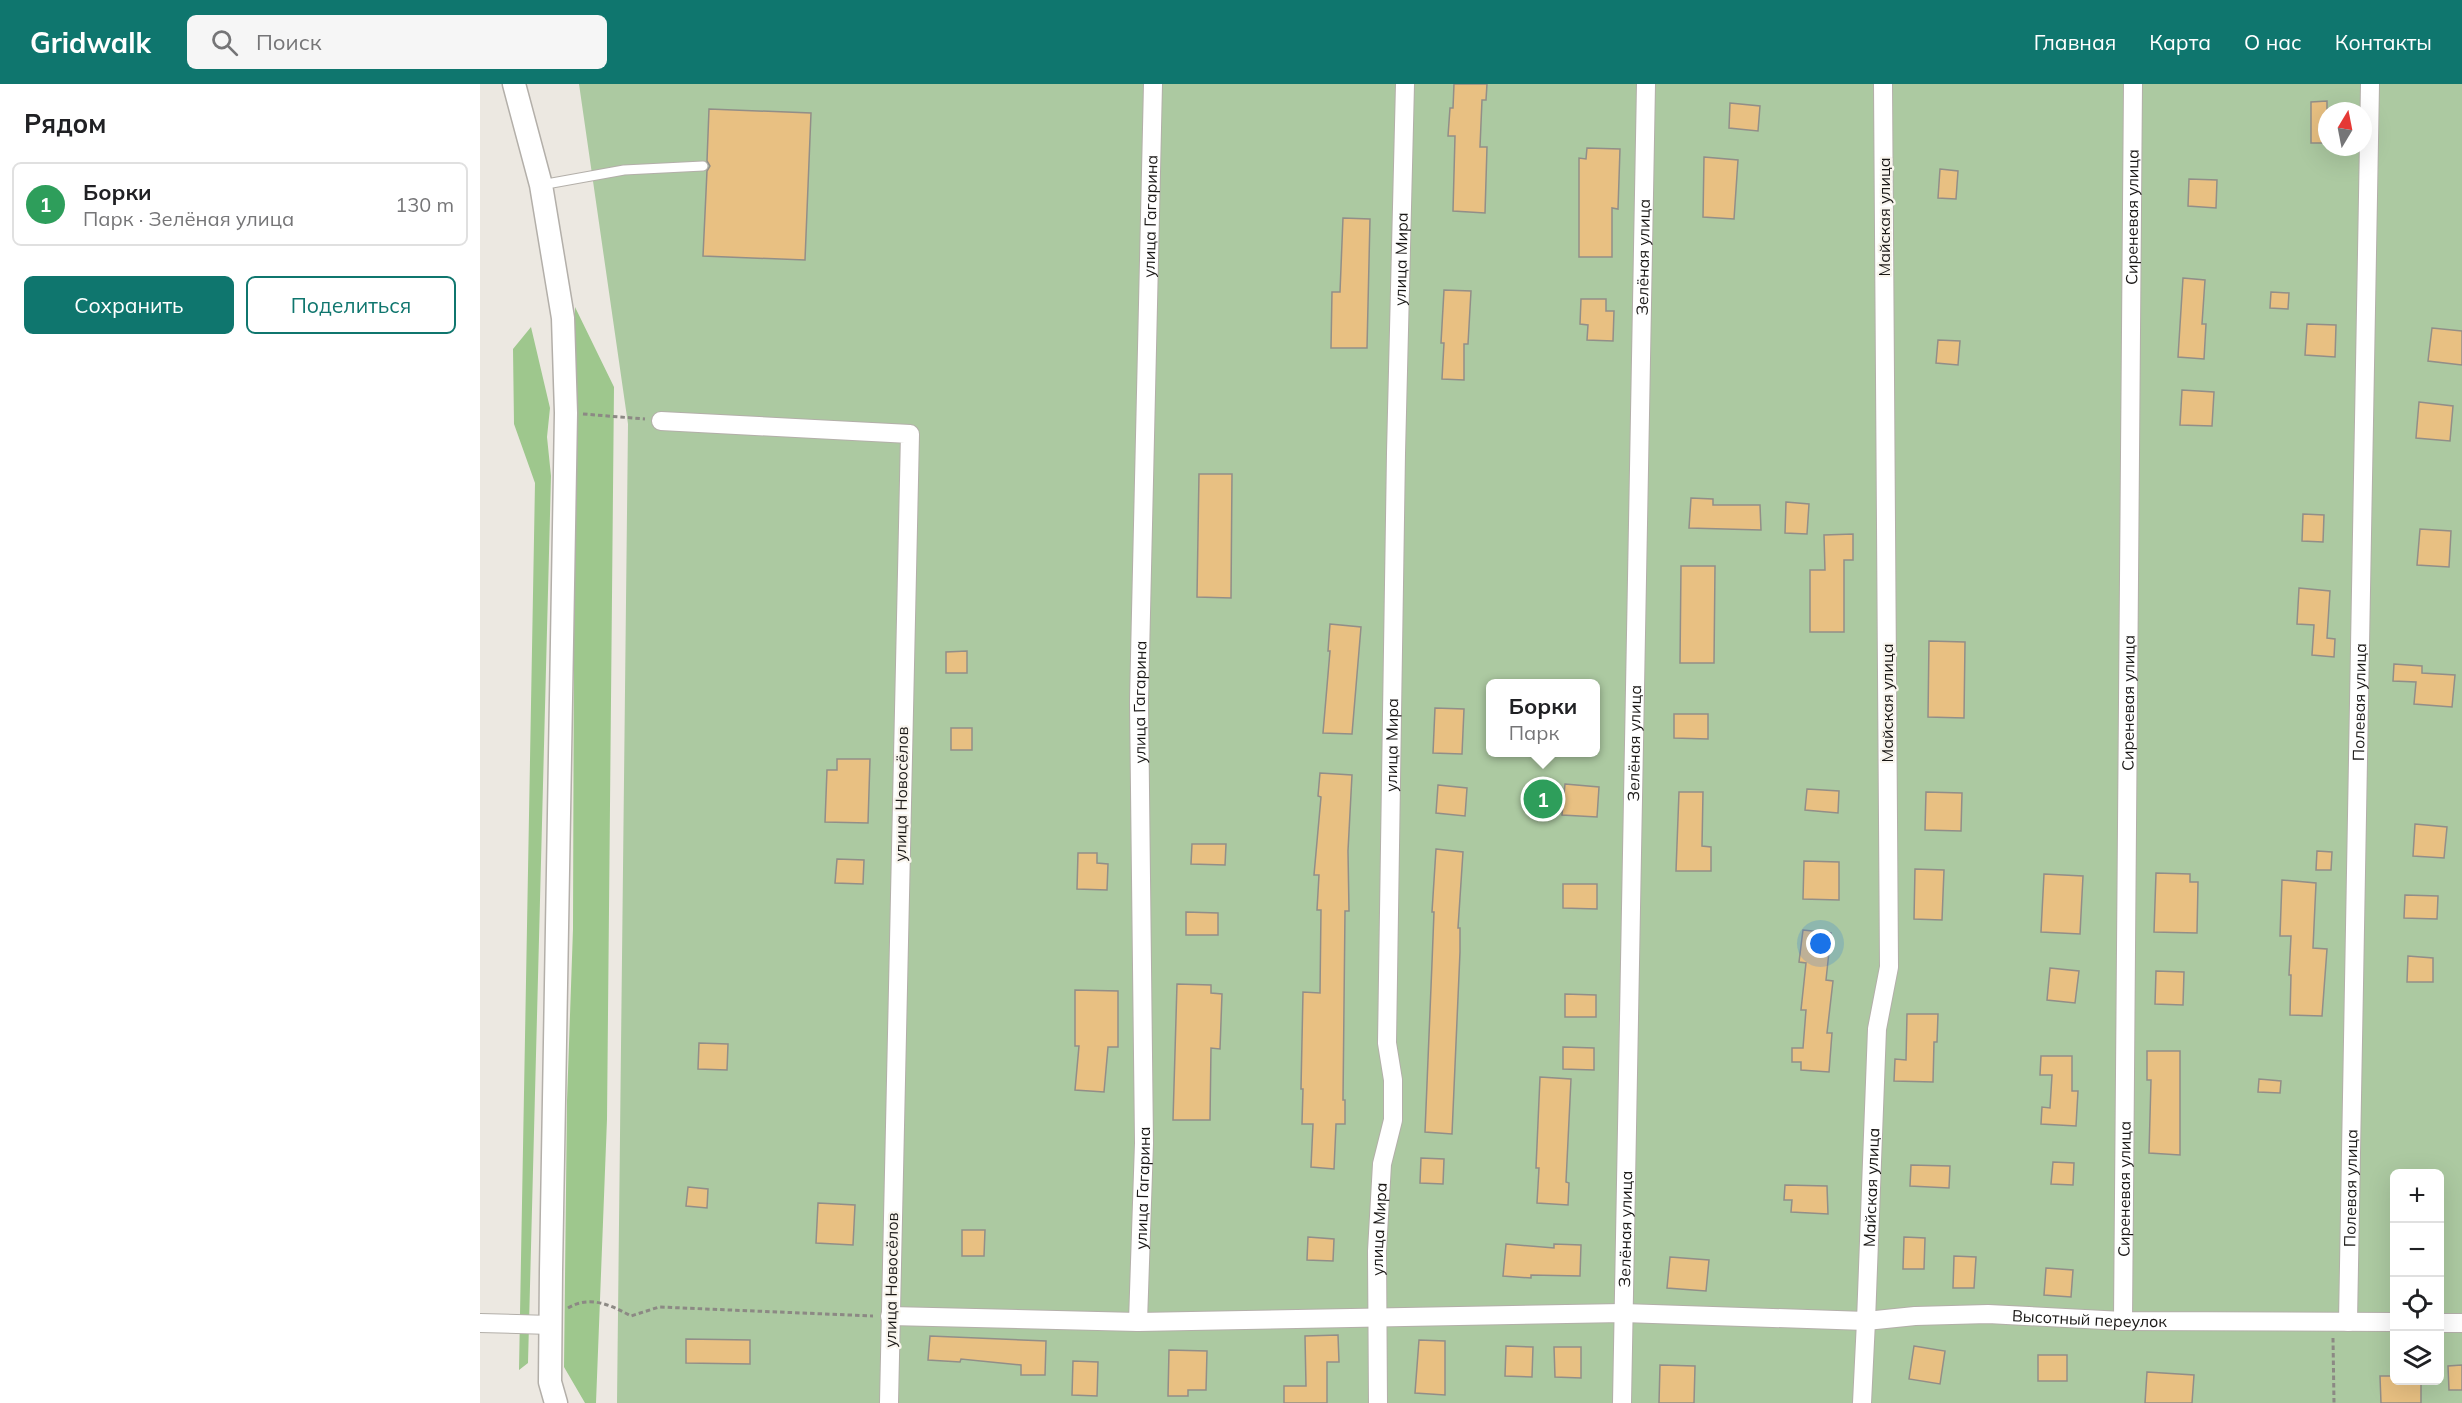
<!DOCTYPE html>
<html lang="ru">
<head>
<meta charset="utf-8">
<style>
	:root { --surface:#fff; --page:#f6f6f6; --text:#202124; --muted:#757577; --line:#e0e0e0; --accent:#0f766e }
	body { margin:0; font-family:Mulish,sans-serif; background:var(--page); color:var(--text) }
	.controls { position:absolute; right:18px; bottom:18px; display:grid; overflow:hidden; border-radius:9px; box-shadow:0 6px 24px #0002 }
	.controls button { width:54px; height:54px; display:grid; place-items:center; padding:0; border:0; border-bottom:2px solid var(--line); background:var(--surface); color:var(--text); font:30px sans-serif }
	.compass { position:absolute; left:1838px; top:18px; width:54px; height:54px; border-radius:50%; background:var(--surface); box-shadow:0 6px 24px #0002; rotate:10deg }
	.you { position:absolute; left:1341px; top:860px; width:21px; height:21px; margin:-15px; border:4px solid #fff; border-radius:50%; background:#1a73e8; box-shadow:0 0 0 9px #1a73e833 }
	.badge { display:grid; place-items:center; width:39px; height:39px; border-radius:50%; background:var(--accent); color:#fff; font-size:20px; font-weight:700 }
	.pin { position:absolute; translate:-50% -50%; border:3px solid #fff; box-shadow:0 2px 6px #0006 }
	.popup { position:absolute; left:1006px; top:595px; width:114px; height:78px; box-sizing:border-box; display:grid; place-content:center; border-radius:9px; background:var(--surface); filter:drop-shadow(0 2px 4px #0005); font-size:20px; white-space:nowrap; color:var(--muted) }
	.popup b { font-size:22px; color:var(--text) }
	.popup::after { content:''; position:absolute; left:50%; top:100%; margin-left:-12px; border:12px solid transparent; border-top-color:var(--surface) }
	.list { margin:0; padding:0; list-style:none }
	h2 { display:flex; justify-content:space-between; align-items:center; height:78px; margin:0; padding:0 24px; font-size:26px }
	h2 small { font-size:20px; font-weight:400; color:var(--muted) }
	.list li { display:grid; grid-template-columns:39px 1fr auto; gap:18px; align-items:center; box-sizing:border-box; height:84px; margin:0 12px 12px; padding:0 12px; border:2px solid var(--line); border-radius:9px }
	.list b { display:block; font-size:22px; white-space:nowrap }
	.list p { margin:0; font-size:20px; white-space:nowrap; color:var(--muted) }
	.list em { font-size:20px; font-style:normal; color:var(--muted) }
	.actions { display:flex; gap:12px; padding:18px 24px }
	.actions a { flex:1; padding:14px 0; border:2px solid var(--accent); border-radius:9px; text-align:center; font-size:21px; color:var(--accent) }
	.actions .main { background:var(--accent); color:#fff }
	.icon { flex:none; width:33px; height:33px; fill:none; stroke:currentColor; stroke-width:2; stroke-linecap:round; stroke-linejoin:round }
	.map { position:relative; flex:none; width:1982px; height:1319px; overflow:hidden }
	header { display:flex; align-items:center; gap:36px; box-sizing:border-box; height:84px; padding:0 30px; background:var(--accent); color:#fff }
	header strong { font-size:28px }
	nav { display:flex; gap:33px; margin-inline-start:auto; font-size:21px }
	.search { width:420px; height:54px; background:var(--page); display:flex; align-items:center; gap:15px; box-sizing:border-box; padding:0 21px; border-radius:9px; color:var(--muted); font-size:22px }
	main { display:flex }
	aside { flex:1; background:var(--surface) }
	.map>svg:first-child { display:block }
	.green { fill:#acc9a1; fill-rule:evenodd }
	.forest { fill:#9ec78d }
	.building { fill:#e8c082; stroke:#928e88; stroke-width:1.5 }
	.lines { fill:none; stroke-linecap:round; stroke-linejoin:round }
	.service-casing { stroke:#b3afa9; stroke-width:11 }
	.minor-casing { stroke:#b3afa9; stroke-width:20 }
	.tertiary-casing { stroke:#b3afa9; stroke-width:25 }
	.path { stroke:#8c8984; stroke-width:3; stroke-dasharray:4.5 3; stroke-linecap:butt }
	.service { stroke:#fff; stroke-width:9 }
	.minor { stroke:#fff; stroke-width:18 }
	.tertiary { stroke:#fff; stroke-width:22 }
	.labels { text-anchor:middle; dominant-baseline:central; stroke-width:4.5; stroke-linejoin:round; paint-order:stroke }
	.street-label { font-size:16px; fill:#1a1816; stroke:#f9f5ee }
</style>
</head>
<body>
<header>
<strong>Gridwalk</strong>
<div class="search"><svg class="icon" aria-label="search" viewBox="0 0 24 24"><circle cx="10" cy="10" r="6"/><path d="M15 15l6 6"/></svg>Поиск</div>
<nav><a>Главная</a><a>Карта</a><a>О нас</a><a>Контакты</a></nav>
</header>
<main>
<aside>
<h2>Рядом<small></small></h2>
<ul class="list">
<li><span class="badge" style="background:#2e9e5b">1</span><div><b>Борки</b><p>Парк · Зелёная улица</p></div><em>130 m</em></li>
</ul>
<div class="actions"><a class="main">Сохранить</a><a>Поделиться</a></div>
</aside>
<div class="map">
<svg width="1982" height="1319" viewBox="0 0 1982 1319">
	<rect width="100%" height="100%" fill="#ece8e1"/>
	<path class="green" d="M99,0H1982V1319H137L148,340ZM1847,27H1883V63H1847ZM1010,600H1116V668H1010ZM1914,1090H1960V1296H1914Z"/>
	<path class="forest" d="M95,223L134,303L127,1035L116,1319H105L84,1283L87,1017L93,845Z
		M51,243L70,324L67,353L71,392L48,1279L39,1286L55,399L34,340L33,265Z"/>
	<path class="building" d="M974,0H1007L1006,16H1002L1000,63H1007L1005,129L973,127L975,52H968L970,24H973Z
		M1847,17V59H1831V18Z
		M1250,19L1280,22L1278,47L1249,44Z
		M229,25L331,29L325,176L223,172L227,87L230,82L227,77Z
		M1107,64L1140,65L1138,125L1132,124V173H1099V74L1106,75Z
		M1224,73L1258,76L1254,135L1223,133Z
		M1460,85L1478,87L1476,115L1458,114Z
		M1709,95L1737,96L1736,124L1708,122Z
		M863,134L890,135L887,264H851L852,208H860Z
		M1703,194L1725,196L1722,240H1726L1724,275L1698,273Z
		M964,206L991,207L988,260H984V296L962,295L964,259H961Z
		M1791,208L1809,209L1808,225L1790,224Z
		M1101,215H1126V227H1134L1133,257L1107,256L1108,241L1100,240Z
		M1827,240L1856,241L1855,273L1825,271Z
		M1952,244L1982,247V281L1948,277Z
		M1458,256L1480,257L1478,281L1456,279Z
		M1702,306L1734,308L1732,342L1700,341Z
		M1939,318L1973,322L1970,357L1936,354Z
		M719,390H752L751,514L717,513Z
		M1211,414L1233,415V421H1280L1281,446L1209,444Z
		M1306,418L1329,420L1327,450L1305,449Z
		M1823,430L1844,431L1843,458L1822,457Z
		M1940,445L1971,447L1969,483L1937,481Z
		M1373,450V476H1364V548H1330V486H1345L1344,451Z
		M1201,482H1235L1234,579H1200Z
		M1819,504L1850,507L1847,554L1855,555L1854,573L1832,571L1834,541L1817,540Z
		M850,540L881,543L872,650L843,649L850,567H848Z
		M1449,557L1485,558L1484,634L1448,633Z
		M487,567V589H466V568Z
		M1914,580L1942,582V589L1975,591L1972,623L1934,620L1936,598L1913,597Z
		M955,624L984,625L982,670L953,669Z
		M1194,630H1228V655L1194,654Z
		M471,644H492V666H471Z
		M357,675H390L388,739L345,738L347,686H357Z
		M840,689L872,691L868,767L869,827H865L863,1016H865V1040H856L854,1085L831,1083L833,1040H822L823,1005H821L823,908L840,909L841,826H837L839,791H834L841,713L838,712Z
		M1085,700L1119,703L1117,733L1082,731Z
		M958,701L987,704L985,732L956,729Z
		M1327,705L1359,707L1358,729L1325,726Z
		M1199,708H1223L1222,762L1231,763V787H1196Z
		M1446,708L1482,709L1481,747L1445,746Z
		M1935,740L1967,743L1964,774L1933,772Z
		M712,760H746L745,781L711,780Z
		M956,765L983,768L978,844H980V868L972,1050L945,1048L952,879L954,828H952Z
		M1837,767L1852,768L1851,786H1836Z
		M598,769H617V779L628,780L627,806L597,805Z
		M357,775L384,776L383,800L355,799Z
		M1324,777L1359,778V816L1323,815Z
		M1435,785L1464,786L1462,836L1434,835Z
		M1676,789L1710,790V798H1718L1717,849L1674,848Z
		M1564,790L1603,792L1600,850L1561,848Z
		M1802,796L1836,799L1833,864L1847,865L1842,932L1810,931L1811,891H1809L1811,852H1800Z
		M1083,800H1117V825L1083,824Z
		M1925,811L1958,812L1957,835L1924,834Z
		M706,828L738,829V851H706Z
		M1323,846L1351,849L1346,896L1353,897L1347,949H1352L1349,988L1321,986V978H1312V964H1323L1326,926H1321L1326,879L1319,878Z
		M1928,872L1953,874V898H1927Z
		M1570,884L1599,887L1595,919L1567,916Z
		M1676,887L1704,888L1703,921L1675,920Z
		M697,900L731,901V909L742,910L740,965L731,964L730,1036H693Z
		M595,906L638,907V963H628L624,1008L595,1006L599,962H595Z
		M1085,910L1116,911V933H1085Z
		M1427,930H1458L1457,958H1454L1453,998L1414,997L1415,975L1426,976Z
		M219,959L248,960L247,986L218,985Z
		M1083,963L1114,964V986L1083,985Z
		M1667,967H1700V1071L1669,1069L1671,996H1667Z
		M1561,972H1592V1007H1598L1596,1042L1561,1040L1562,1023L1570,1024L1572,991H1560Z
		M1060,993L1091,995L1086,1098L1089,1099L1088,1121L1057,1119L1059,1084H1056Z
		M1779,995L1801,997L1800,1009L1778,1008Z
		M941,1074L964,1075L963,1100L940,1099Z
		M1573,1078L1594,1079L1593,1101L1571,1100Z
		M1431,1081L1470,1082L1469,1104L1430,1102Z
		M1305,1101L1347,1102L1348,1130L1311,1128L1312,1116H1304Z
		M208,1103L228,1105L227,1124L206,1122Z
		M338,1119L375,1121L373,1161L336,1159Z
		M482,1146H505L504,1172H482Z
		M828,1153L854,1155L853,1177L827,1176Z
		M1424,1153L1445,1154L1444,1185H1423Z
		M1026,1160L1074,1164V1160L1101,1161L1100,1192L1051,1191V1194L1023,1192Z
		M1474,1172L1496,1173L1494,1204H1473Z
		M1190,1173L1229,1176L1226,1207L1187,1204Z
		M1566,1184L1593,1186L1591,1213L1564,1211Z
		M858,1251L859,1278H847V1319H804V1302H826L825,1252Z
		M450,1252L566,1257L565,1291H541V1281L481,1275L480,1278L448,1276Z
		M206,1255L270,1256V1280L206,1279Z
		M939,1256L965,1257V1311L935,1309Z
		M1026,1262L1053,1263L1052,1293L1025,1292Z
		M1434,1262L1465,1267L1460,1300L1429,1295Z
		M1074,1263H1101V1294L1075,1293Z
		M689,1266L727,1267L726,1306H708V1312H688Z
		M1558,1271H1587V1297H1558Z
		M593,1277L618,1278L617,1312L592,1311Z
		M1180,1281L1215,1282L1214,1319H1179Z
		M1982,1281V1306H1969L1968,1282Z
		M1667,1288L1714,1291L1712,1319H1665Z
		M1900,1292H1914V1296H1941V1319H1901Z"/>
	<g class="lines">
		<defs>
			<path id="service" d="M61,101L144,86L223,82"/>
			<g id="minor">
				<path d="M181,337L430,350L409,1319"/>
				<path id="s1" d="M410,1232L658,1238L1143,1229L1386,1237L1397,945L1409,883L1403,0"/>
				<path id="s2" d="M1643,1237L1653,0"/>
				<path id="s3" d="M658,1238L664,1059L659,617L673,0"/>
				<path id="s4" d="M1868,1238L1890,0"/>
				<path d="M0,1239L71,1241"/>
				<path d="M1960,1239H1982"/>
				<path id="s5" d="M898,1319L897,1167L902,1080L913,1036V996L907,959L916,369L925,0"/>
				<path id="s6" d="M1142,1319L1166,0"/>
				<path id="s7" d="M1382,1319L1386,1237L1435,1232L1508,1230L1643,1237L1914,1238"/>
			</g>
			<path id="tertiary" d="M34,0L61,101L83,234L86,329L71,1187L70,1298L76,1319"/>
		</defs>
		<use href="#service" class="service-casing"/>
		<use href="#minor" class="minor-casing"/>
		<use href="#tertiary" class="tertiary-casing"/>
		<path class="path" d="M103,330L165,335
			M88,1224C110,1211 131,1221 151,1232L179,1223L393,1232
			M1853,1254L1854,1319"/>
		<use href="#service" class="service"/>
		<use href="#minor" class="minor"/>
		<use href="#tertiary" class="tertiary"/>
	</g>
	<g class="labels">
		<g class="street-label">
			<text stroke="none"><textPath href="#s3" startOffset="1106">улица Гагарина</textPath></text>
			<text transform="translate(1404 133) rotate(-90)">Майская улица</text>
			<text stroke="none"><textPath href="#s2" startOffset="1104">Сиреневая улица</textPath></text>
			<text stroke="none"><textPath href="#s5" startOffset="1146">улица Мира</textPath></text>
			<text stroke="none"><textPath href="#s6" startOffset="1146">Зелёная улица</textPath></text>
			<text stroke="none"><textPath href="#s3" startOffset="620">улица Гагарина</textPath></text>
			<text transform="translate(1407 619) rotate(-90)">Майская улица</text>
			<text stroke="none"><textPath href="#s2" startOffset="618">Сиреневая улица</textPath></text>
			<text stroke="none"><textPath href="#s4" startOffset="620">Полевая улица</textPath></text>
			<text stroke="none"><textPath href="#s5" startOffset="660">улица Мира</textPath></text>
			<text stroke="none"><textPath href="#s6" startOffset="660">Зелёная улица</textPath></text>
			<text transform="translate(421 710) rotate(-89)">улица Новосёлов</text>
			<text stroke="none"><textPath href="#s1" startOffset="1110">Майская улица</textPath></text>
			<text stroke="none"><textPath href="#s3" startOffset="134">улица Гагарина</textPath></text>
			<text stroke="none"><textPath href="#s2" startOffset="132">Сиреневая улица</textPath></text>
			<text stroke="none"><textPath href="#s4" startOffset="134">Полевая улица</textPath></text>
			<text stroke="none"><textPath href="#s5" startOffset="174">улица Мира</textPath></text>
			<text stroke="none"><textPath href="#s6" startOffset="174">Зелёная улица</textPath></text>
			<text transform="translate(411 1196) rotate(-89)">улица Новосёлов</text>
			<text stroke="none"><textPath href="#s7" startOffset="306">Высотный переулок</textPath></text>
		</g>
	</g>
</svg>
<div class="controls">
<button>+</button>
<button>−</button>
<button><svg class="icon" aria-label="locate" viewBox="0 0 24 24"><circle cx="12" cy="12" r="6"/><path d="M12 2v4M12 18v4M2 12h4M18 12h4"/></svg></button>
<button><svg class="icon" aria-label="layers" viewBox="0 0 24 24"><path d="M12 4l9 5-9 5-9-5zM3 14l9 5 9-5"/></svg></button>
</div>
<svg class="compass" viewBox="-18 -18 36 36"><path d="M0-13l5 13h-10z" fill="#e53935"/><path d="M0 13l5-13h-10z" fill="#757577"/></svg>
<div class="you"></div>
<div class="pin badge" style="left:1063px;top:715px;background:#2e9e5b">1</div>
<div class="popup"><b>Борки</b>Парк</div>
</div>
</main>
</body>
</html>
